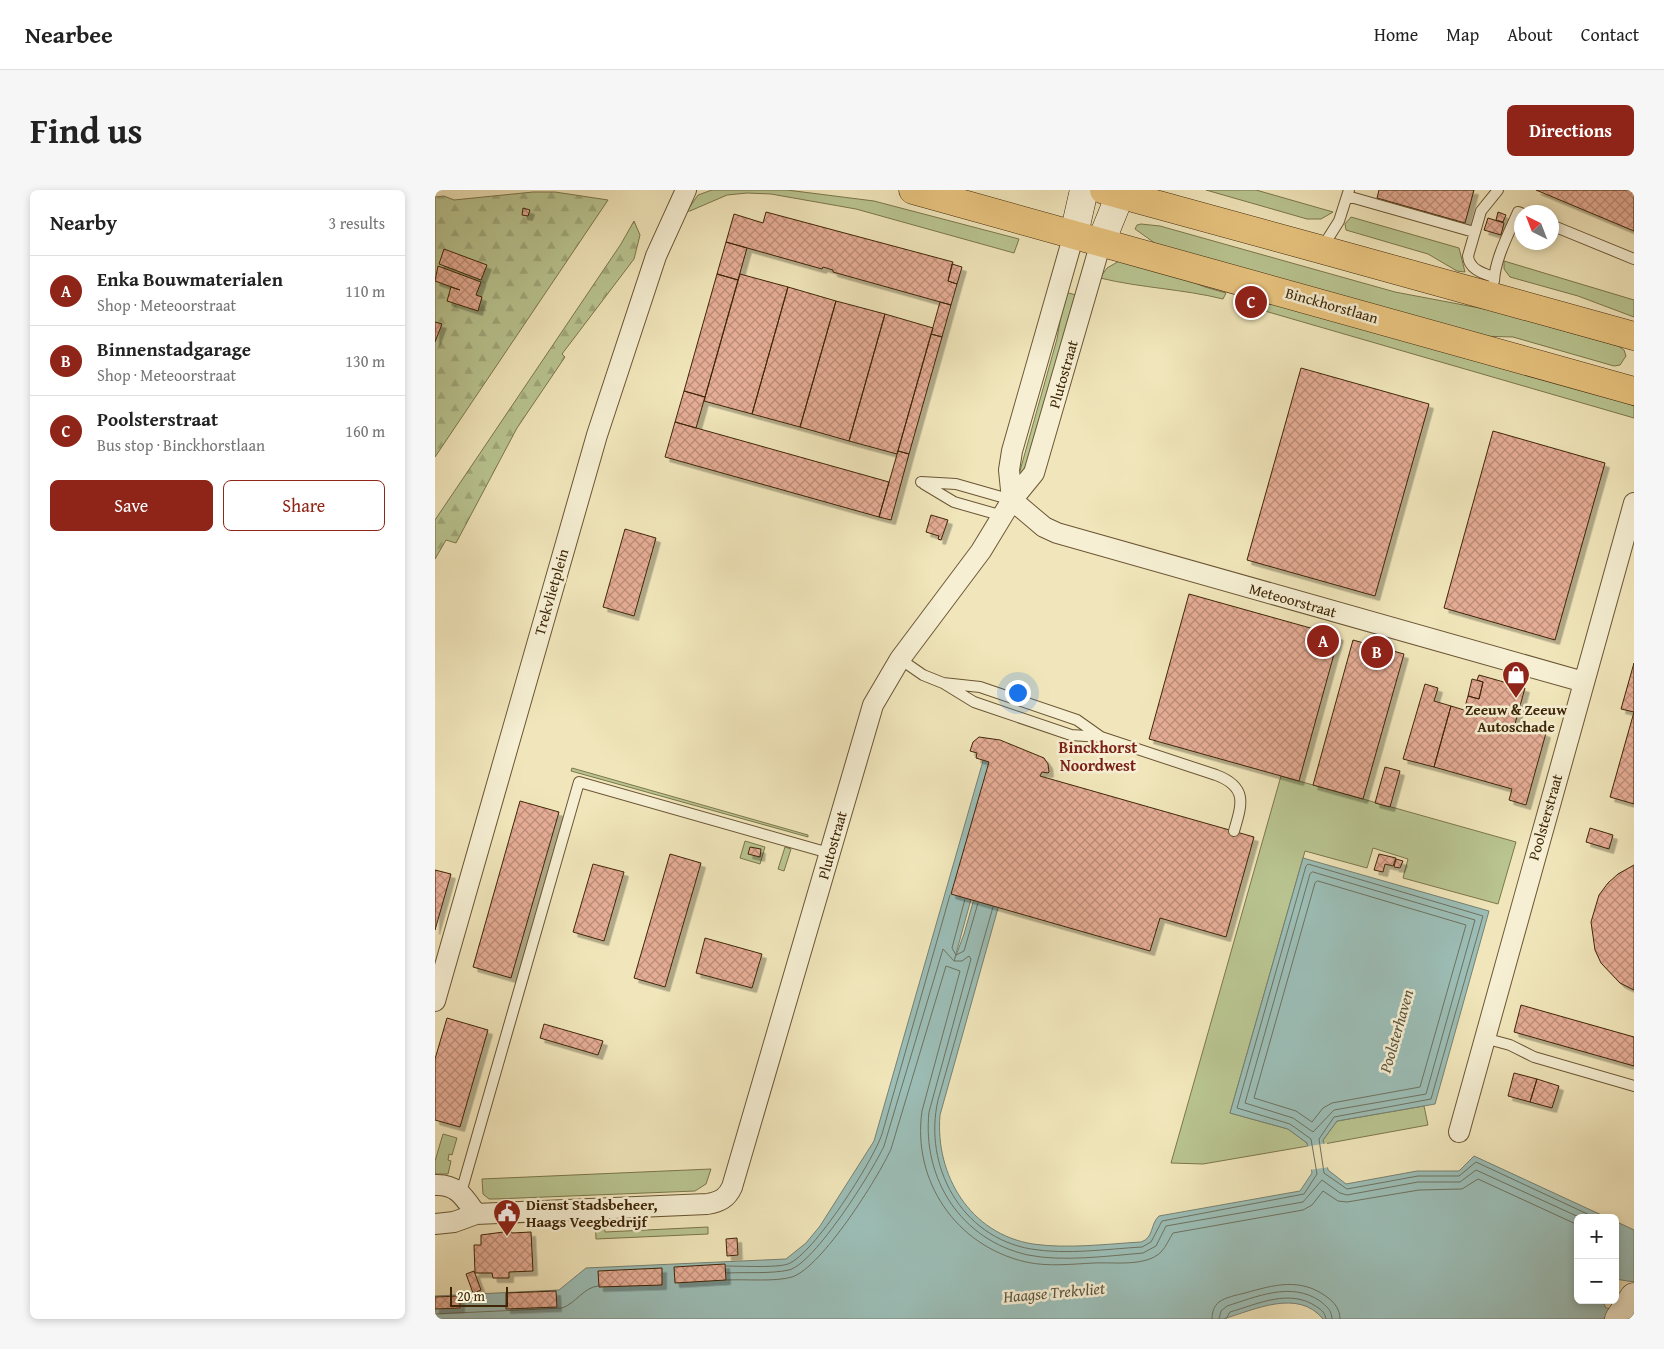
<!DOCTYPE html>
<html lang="en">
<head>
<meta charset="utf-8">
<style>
	:root { --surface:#fff; --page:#f6f6f6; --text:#222; --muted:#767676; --line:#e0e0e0; --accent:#8f2418 }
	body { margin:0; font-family:"Gentium Book Plus",serif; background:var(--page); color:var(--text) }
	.controls { position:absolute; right:15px; bottom:15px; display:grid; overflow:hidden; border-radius:8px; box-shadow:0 2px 8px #0003 }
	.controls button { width:45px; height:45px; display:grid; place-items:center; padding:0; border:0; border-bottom:1px solid var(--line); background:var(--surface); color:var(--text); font:25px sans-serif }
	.compass { position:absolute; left:1079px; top:15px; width:45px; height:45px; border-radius:50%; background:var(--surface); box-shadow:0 2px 8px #0003; rotate:318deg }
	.scale { position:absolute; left:15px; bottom:12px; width:58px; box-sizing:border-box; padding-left:5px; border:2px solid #3e2607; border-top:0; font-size:14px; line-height:18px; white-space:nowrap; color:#3e2607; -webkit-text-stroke:4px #f6efd3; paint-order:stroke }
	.you { position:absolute; left:582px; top:502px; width:18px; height:18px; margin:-12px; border:4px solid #fff; border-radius:50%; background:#1a73e8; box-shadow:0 0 0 8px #1a73e833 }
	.badge { display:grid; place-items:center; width:32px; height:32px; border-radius:50%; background:var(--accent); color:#fff; font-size:16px; font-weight:700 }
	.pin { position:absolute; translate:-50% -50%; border:2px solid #fff; box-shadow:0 1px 5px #0006 }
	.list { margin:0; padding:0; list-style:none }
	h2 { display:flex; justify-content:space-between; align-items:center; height:65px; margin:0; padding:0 20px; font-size:21px }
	h2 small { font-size:16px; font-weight:400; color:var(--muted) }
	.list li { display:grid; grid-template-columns:32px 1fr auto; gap:15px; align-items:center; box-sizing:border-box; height:70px; padding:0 20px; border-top:1px solid var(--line) }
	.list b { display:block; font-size:19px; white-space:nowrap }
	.list p { margin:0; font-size:16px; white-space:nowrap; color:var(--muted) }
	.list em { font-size:16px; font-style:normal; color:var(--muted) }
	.actions { display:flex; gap:10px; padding:15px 20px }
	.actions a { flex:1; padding:11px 0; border:1px solid var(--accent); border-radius:8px; text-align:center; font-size:18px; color:var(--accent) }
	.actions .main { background:var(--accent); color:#fff }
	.map { position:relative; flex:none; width:1199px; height:1129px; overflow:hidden; border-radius:8px }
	header { display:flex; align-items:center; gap:30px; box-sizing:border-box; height:70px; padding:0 25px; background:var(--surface); border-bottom:1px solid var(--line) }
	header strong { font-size:24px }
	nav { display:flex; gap:28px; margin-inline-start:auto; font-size:18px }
	.intro { display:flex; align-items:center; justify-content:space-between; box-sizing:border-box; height:120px; padding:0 30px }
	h1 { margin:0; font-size:35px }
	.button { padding:12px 22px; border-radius:8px; background:var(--accent); color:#fff; font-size:18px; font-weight:700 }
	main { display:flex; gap:30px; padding:0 30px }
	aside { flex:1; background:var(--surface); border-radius:8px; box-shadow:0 2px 8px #0003 }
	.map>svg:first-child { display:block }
	.grass { fill:#b9c591; stroke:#7c764c }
	.forest { fill:url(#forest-firs); stroke:#7c764c }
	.water { fill:#9cbeb7; stroke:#768171 }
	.pier { fill:#f1e6bb }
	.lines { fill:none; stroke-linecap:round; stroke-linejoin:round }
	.shore { stroke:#6d725f; stroke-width:1 }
	.building { fill:url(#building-cross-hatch); stroke:#3e2607; filter:url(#shadow) }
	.service-casing { stroke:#6b5634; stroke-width:12 }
	.minor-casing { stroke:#6b5634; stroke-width:22 }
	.secondary-casing { stroke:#3e2607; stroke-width:29 }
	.primary-casing { stroke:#3e2607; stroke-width:29 }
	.service { stroke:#f6efd3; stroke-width:10 }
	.minor { stroke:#f6efd3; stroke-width:20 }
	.secondary { stroke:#f6efd3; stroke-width:28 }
	.primary { stroke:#e8c37e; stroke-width:28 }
	.labels { text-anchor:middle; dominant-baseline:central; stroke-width:5; stroke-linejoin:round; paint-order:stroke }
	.street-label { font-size:15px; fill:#3e2607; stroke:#f6efd3 }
	.poi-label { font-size:15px; font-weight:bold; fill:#3e2607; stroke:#f6efd3 }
	.neighbourhood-label { font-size:16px; font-weight:bold; fill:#7a1f14; stroke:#f6efd3 }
	.water-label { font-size:16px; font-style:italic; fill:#5a543c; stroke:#f6efd3 }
</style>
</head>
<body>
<header>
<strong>Nearbee</strong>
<nav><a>Home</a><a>Map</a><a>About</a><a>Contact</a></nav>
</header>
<div class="intro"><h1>Find us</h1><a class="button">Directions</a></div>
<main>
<aside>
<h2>Nearby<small>3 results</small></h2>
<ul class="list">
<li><span class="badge">A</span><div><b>Enka Bouwmaterialen</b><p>Shop · Meteoorstraat</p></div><em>110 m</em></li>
<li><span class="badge">B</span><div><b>Binnenstadgarage</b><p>Shop · Meteoorstraat</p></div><em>130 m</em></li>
<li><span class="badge">C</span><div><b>Poolsterstraat</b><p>Bus stop · Binckhorstlaan</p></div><em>160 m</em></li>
</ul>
<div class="actions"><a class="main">Save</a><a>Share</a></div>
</aside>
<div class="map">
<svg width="1199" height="1129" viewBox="0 0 1199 1129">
	<defs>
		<pattern id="forest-firs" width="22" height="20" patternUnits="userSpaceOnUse" patternTransform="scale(1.25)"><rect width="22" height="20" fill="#b9c591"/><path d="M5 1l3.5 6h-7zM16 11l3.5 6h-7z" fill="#a0a97c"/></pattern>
		<pattern id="building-cross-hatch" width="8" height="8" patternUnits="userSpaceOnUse" patternTransform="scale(1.25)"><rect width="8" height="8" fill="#e6ad96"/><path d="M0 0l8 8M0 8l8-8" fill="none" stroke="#bc8d78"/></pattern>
		<filter id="shadow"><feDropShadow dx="4.5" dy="4.5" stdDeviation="0" flood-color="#0004"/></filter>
	</defs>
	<rect width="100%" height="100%" fill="#f1e6bb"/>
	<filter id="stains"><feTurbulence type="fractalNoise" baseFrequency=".004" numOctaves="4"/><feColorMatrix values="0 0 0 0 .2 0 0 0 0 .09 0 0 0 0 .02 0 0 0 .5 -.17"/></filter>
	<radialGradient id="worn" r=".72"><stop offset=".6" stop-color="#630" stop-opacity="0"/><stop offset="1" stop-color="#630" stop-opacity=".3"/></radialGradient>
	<path class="grass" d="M277,0H352L439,11L584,49L579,63L421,19L336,4L312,3L292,5L255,21H252L263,5Z
		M771,0H821L898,22L886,29H872Z
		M916,27L1024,58L1030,82L1022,81L993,64L911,40L910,34Z
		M706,34L725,36L960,102L1055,120L1183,156L1189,160L1191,166L1185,175L1179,176L1078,147L1044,146L721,54L700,39L702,35Z
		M686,70L718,75L770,97L791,103L788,109C748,99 706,98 665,88L672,78Z
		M1069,71L1199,110V127L1143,106L1075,87L1069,79Z
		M630,102L641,105L586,296L581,295L622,149Z
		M818,110L857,115L1155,200L1199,216V228L816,117Z
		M137,578L373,645V647L136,581Z
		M846,586L1081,652L1063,714L968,688L973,669L938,658L932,678L870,661L795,923L853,939L872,953L873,956L768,974L736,973Z
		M310,651L330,657L325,674L305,668Z
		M350,657L356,659L349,681L343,679Z
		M989,916L993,935L889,954L888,950L902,931Z
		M8,944L22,948L17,965L14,964L13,970L16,971L13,984H0V971Z
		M276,979L271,994L260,1001L60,1009H54L48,1004L47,989Z
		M169,1026L170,1042L273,1037V1044L161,1049L160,1027Z"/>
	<path class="forest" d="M98,2H120L173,10L0,267V7L9,6L19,10Z
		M199,31L205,45L199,69L127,164L130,167L82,238L21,353L11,350L0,369V330L186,54Z"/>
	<path class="water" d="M552,557L576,564L519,771L529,744L580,565L604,572L505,925C500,985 535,1044 598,1054C633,1059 671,1054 706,1052C719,1048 715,1034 724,1026L865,1001L877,983L872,953L853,939L795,923L868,668L1054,721L1000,914L902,931L888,950L893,980L911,994L982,981H1024L1039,966L1173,1028H1143V1110H1167L1171,1118L1199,1121V1129H888C863,1098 819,1120 788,1129H0V1106L124,1100L151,1078L351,1069L371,1053L385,1036L439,951Z
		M1180,1031L1199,1040V1092L1180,1089Z"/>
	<path class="pier" d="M892,953L895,977L874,980L870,957Z"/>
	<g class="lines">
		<path class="shore" d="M878,682L1040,730L991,904L899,920L878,942L858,928L810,913L875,684Z
			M883,691L1031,735L985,897L897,913L888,918L877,932L861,921L819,908L880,693Z
			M530,709L517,758L521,765L529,761L543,713
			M558,717L503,910C488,976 526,1047 596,1059C632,1065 671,1059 707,1057L716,1052L727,1031L869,1004L882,984L876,949L855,934L802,918L871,676L873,674L1048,726L996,909L899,927L884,949L889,983L912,999L983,986H1024L1041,972L1161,1028
			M291,1076C306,1076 341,1078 353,1074C379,1064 438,971 447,944L515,705
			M292,1083C311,1082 335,1084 354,1080C380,1073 437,982 449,956L508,759L519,771H527L534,766L536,769L494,922C487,989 526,1050 593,1065C627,1072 673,1066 708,1063L721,1056L731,1036L868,1012L887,990L905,1003L912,1005L983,992H1025L1041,980L1146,1028
			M292,1090C311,1089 340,1092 357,1087C387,1077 443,988 456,959L511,776L525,781L487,921C477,991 521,1056 591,1072C613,1077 637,1074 659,1073C679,1072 711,1077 726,1062C731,1057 734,1049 738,1043L868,1020L877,1015L888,1001L903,1011L912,1012L984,1000L1027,999L1043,989L1143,1035
			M0,1124L127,1118C140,1114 149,1097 163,1096
			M777,1129C777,1122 779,1116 784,1112C791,1107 802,1105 810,1103C839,1095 865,1087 892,1107C899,1112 905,1119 905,1129
			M784,1129L786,1121L792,1116C821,1107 856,1091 885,1111C891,1116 897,1120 897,1129
			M791,1129L795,1122C823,1114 855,1098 882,1117C887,1120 890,1123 891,1129"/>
	</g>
	<path class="building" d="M944,0H1039L1030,33L942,8Z
		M1101,0H1199V41Z
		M88,18L95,20L93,26L87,25Z
		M331,22L518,72L513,91L522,94L516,115L398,82V80L388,77L387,79L291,52L299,24L328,33Z
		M1063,22L1071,25L1068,32L1061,30Z
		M1053,28L1069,33L1066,45L1049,40Z
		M291,52L312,58L303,90L282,84Z
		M9,59L52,75L46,90L4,74Z
		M517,74L527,77L522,94L513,91Z
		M3,76L46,92L41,105L47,107L43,121L12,111L16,97L25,100L0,91Z
		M282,84L303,90L270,207L249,201Z
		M305,84L353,97L317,224L269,211Z
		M353,97L401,111L365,237L317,224Z
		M401,111L450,124L414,251L365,237Z
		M505,112L516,115L507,147L496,144Z
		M450,124L498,138L462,264L414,251Z
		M0,132L7,134L0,152Z
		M496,144L507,147L474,264L463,261Z
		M866,178L994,214L940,406L812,370Z
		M249,201L270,207L261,238L240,232Z
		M240,232L454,292L444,327L230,267Z
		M1058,241L1170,273L1120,450L1009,418Z
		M463,261L474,264L456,330L444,327Z
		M496,325L513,330L506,350L503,349L504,346L491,342Z
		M190,339L221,348L199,426L168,417Z
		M754,404L904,446L864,591L714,549Z
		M918,450L969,464L928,609L878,595Z
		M1199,473V614L1175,607L1199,522L1186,519Z
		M1044,485L1090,498L1080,534L1111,543L1091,615L1074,610L1077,599L999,577L1016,516L1029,520L1033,506L1044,509L1048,492L1042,490Z
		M1037,489L1048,492L1044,509L1033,506Z
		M990,494L1003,498L999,511L1016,516L999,577L968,569Z
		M544,547L565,550L609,568L613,574L614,582L613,583L607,582L605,586L819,647L791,747L725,728L715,761L516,704L554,572L541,568L542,563L535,561L538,552Z
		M950,577L965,581L955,617L940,613Z
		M85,611L124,622L76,788L38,777Z
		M1155,638L1178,645L1174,659L1151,652Z
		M315,657L326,659L325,667L313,664Z
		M235,664L266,673L230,797L199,788Z
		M944,664L961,668L958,676L950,674L948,682L939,680Z
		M961,669L968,671L965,678L959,677Z
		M158,674L189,682L169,751L138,742Z
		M1199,675V800L1185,793L1166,773L1160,760L1156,732L1164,705L1173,693L1183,684Z
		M0,680L16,684L0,740Z
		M270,748L327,764L317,798L261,783Z
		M1086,815L1199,847V876L1079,842Z
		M12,828L53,840L25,937L0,930V869Z
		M109,834L168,851L163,865L105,848Z
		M1079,883L1102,889L1095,912L1073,906Z
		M1102,889L1124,896L1117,918L1095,912Z
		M76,1041L77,1043L96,1042L98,1081L74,1082V1088H58L57,1083H40L39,1055H46V1045Z
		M302,1048L303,1065L292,1066L291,1049Z
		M290,1074L291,1090L240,1093L239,1077Z
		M227,1078V1095L164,1097L163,1081Z
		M39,1081L46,1100L38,1103L31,1084Z
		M121,1101L122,1117L71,1119V1103Z
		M25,1106V1118L0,1119V1107Z"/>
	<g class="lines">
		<defs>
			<path id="service" d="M914,0L912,6L1039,42
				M1116,35L1199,69
				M887,58L904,31L912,6
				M1058,87C1047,83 1034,79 1033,66L1046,21L1063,0
				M1059,91C1060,69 1074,43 1083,22L1086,23
				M486,292L521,294L577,310
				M489,294L519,312L568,326
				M465,469L488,485L508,493
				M508,493L545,497L642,530L666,547L636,545L539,512Z
				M666,547L781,585C813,597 807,614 799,641
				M1049,848L1075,855L1099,867L1199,896
				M25,1006L144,592L394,663"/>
			<path id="minor" d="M577,310L609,337L622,343L1149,492
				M577,310L574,280L577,261L639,44
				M0,811L162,245L221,66L251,0
				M1024,942L1199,313
				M0,995C22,994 29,1007 41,1024
				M0,1034L19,1032L41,1024L272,1014C285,1012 292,1008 297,997L438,515L465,469L546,361L577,310L599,283L666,52"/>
			<path id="secondary" d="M639,44L649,0
				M666,52L687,0
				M1184,1129L1199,1107"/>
			<path id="primary" d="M478,0L1199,201
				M669,0C846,48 1022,97 1199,146"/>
		</defs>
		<use href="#service" class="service-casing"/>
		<use href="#minor" class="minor-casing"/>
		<use href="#secondary" class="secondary-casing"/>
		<use href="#primary" class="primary-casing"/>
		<use href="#service" class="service"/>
		<use href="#minor" class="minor"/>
		<use href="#secondary" class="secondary"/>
		<use href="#primary" class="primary"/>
	</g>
	<defs>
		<symbol id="shop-pin" viewBox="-11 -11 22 30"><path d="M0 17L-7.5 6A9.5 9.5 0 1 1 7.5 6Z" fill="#8f2418" stroke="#f6efd3"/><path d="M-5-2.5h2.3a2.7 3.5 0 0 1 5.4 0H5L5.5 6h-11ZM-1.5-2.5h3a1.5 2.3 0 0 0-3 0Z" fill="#fff"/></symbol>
		<symbol id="civic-pin" viewBox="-11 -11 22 30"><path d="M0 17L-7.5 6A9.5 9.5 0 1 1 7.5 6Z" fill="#8f2418" stroke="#f6efd3"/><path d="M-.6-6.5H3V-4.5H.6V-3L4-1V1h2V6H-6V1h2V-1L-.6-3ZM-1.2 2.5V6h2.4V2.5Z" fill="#fff"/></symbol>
	</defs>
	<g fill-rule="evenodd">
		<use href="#shop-pin" x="1065" y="469" width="32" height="43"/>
		<use href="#civic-pin" x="56" y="1007" width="32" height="43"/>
	</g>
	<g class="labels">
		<g class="street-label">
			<text transform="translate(897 115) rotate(16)">Binckhorstlaan</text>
			<text transform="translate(628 184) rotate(-74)">Plutostraat</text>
			<text transform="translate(116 402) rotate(-74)">Trekvlietplein</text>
			<text transform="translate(858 410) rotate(16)">Meteoorstraat</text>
			<text transform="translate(1110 627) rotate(-74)">Poolsterstraat</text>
			<text transform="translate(397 655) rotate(-74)">Plutostraat</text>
		</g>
		<g class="poi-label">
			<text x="1081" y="519">Zeeuw &amp; Zeeuw<tspan x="1081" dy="17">Autoschade</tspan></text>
			<text x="91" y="1014" text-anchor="start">Dienst Stadsbeheer,<tspan x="91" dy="17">Haags Veegbedrijf</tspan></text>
		</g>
		<g class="neighbourhood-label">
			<text x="663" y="557">Binckhorst<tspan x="663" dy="18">Noordwest</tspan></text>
		</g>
		<g class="water-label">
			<text transform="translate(961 841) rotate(-74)">Poolsterhaven</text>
			<text transform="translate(619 1102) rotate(-5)">Haagse Trekvliet</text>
		</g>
	</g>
	<rect width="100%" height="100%" filter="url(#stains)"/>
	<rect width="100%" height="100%" fill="url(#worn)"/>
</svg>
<div class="controls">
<button>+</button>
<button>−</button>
</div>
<svg class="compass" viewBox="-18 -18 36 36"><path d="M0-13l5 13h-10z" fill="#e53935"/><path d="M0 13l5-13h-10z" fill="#767676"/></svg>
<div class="scale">20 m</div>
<div class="you"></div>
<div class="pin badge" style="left:888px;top:451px">A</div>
<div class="pin badge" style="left:942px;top:462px">B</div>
<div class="pin badge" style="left:816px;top:112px">C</div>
</div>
</main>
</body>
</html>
